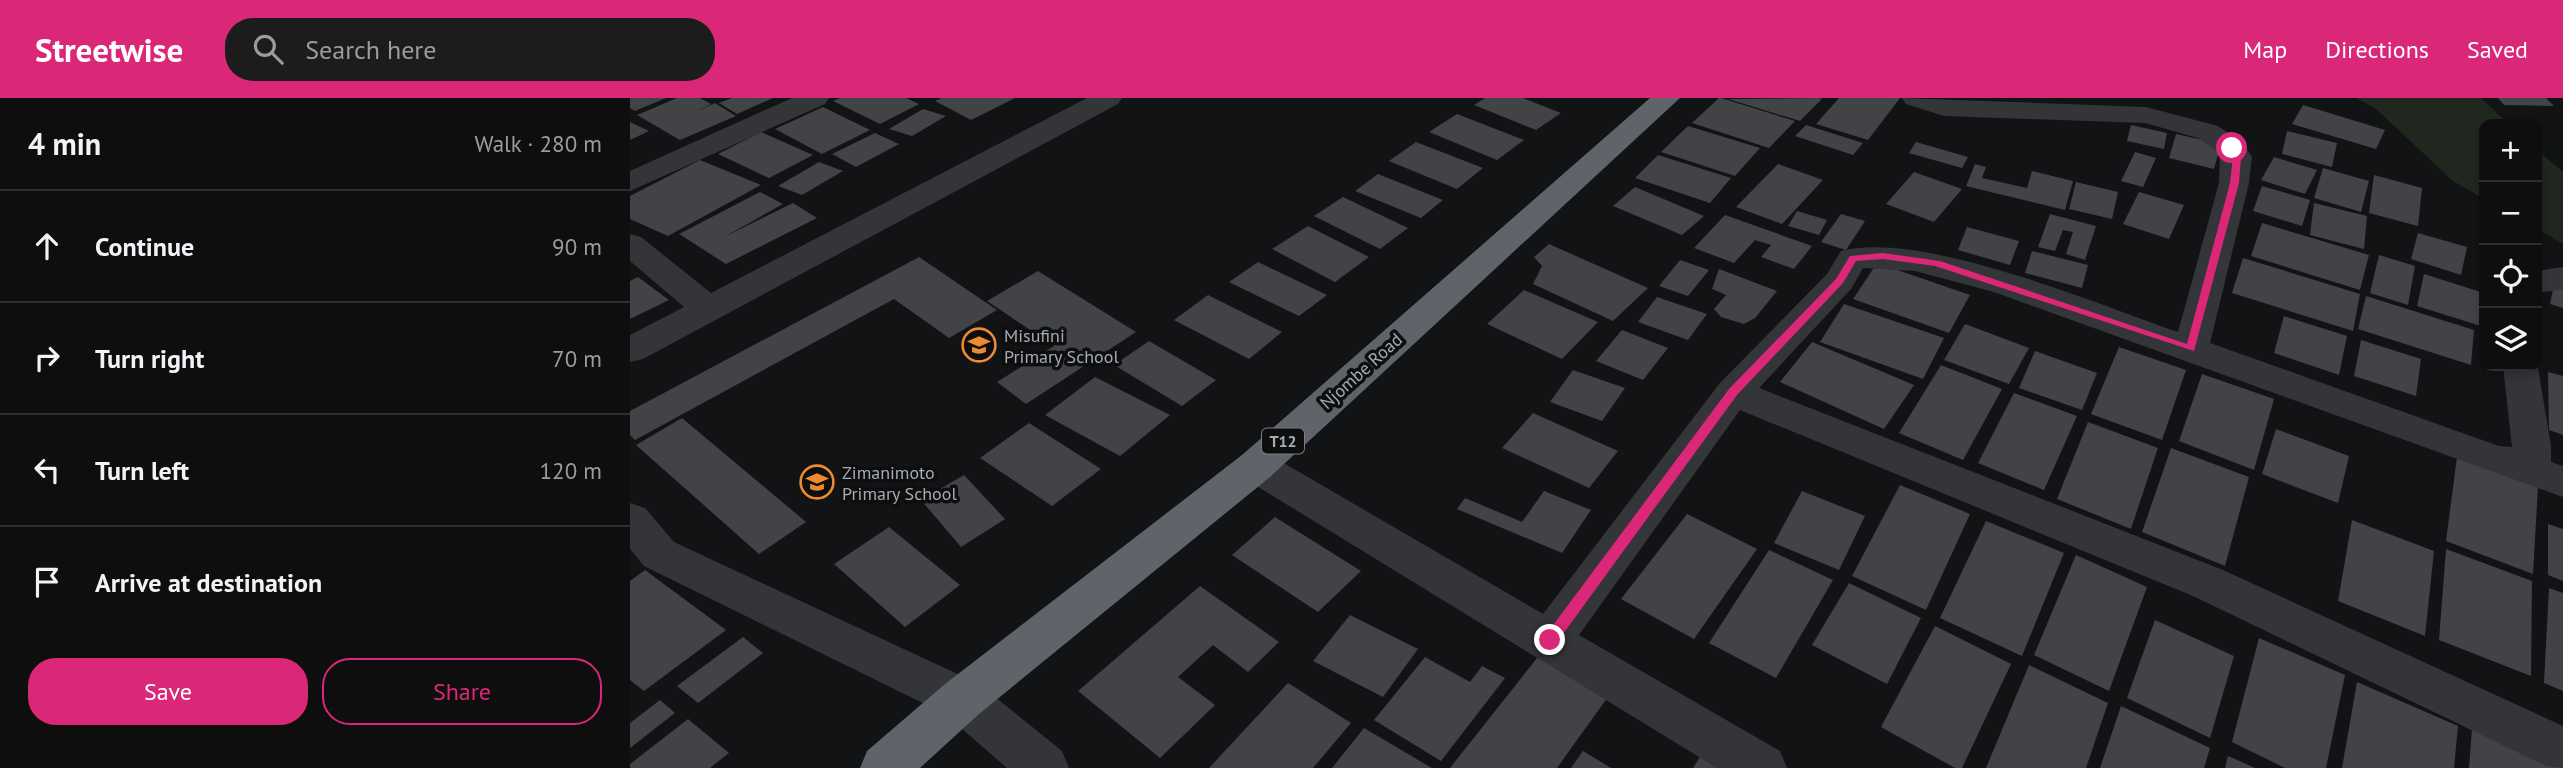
<!DOCTYPE html>
<html lang="en">
<head>
<meta charset="utf-8">
<style>
	:root { --surface:#0e0e0f; --page:#1c1c1d; --text:#f1f3f6; --muted:#9b9c9e; --line:#2e2e2f; --accent:#db2777 }
	body { margin:0; font-family:"PT Sans",sans-serif; background:var(--page); color:var(--text) }
	.controls { position:absolute; right:21px; top:21px; display:grid; overflow:hidden; border-radius:14px; box-shadow:0 4px 10px #0003 }
	.controls button { width:63px; height:63px; display:grid; place-items:center; padding:0; border:0; border-bottom:2px solid var(--line); background:var(--surface); color:var(--text); font:35px sans-serif }
	.stop { position:absolute; width:21px; height:21px; margin:-16px; border:5px solid #db2777; border-radius:50%; background:#fff }
	.stop.end { background:#db2777; border-color:#fff; box-shadow:0 2px 7px #0008 }
	.list { margin:0; padding:0; list-style:none }
	h2 { display:flex; justify-content:space-between; align-items:center; height:91px; margin:0; padding:0 28px; font-size:30px }
	h2 small { font-size:23px; font-weight:400; color:var(--muted) }
	.list li { display:grid; grid-template-columns:46px 1fr auto; gap:21px; align-items:center; box-sizing:border-box; height:112px; padding:0 28px; border-top:2px solid var(--line) }
	.list b { display:block; font-size:26px; white-space:nowrap }
	.list em { font-size:23px; font-style:normal; color:var(--muted) }
	.actions { display:flex; gap:14px; padding:21px 28px }
	.actions a { flex:1; padding:16px 0; border:2px solid var(--accent); border-radius:28px; text-align:center; font-size:24px; color:var(--accent) }
	.actions .main { background:var(--accent); color:#fff }
	.icon { flex:none; width:38px; height:38px; fill:none; stroke:currentColor; stroke-width:2; stroke-linecap:round; stroke-linejoin:round }
	.map { position:relative; flex:none; width:1933px; height:670px; overflow:hidden }
	header { display:flex; align-items:center; gap:42px; box-sizing:border-box; height:98px; padding:0 35px; background:var(--accent); color:#fff }
	header strong { font-size:33px }
	nav { display:flex; gap:38px; margin-inline-start:auto; font-size:24px }
	.search { width:490px; height:63px; background:var(--page); display:flex; align-items:center; gap:18px; box-sizing:border-box; padding:0 24px; border-radius:28px; color:var(--muted); font-size:26px }
	main { display:flex }
	aside { flex:1; background:var(--surface) }
	.map>svg:first-child { display:block }
	.green { fill:#1f271f }
	.building { fill:#424347 }
	.lines { fill:none; stroke-linecap:round; stroke-linejoin:round }
	.minor { fill:#343539; fill-rule:evenodd }
	.highway { fill:#60646a; fill-rule:evenodd }
	.route { fill:#db2777 }
	.labels { text-anchor:middle; dominant-baseline:central; stroke-width:7; stroke-linejoin:round; paint-order:stroke }
	.shield { fill:#0e0e0f; stroke:#777d82; stroke-width:2 }
	.shield-label { font-size:16px; font-weight:bold; fill:#a4acb4 }
	.poi-label { font-size:18px; fill:#a4acb4; stroke:#0e0e0f; text-anchor:start }
	.street-label { font-size:18px; fill:#a4acb4; stroke:#0e0e0f }
</style>
</head>
<body>
<header>
<strong>Streetwise</strong>
<div class="search"><svg class="icon" aria-label="search" viewBox="0 0 24 24"><circle cx="10" cy="10" r="6"/><path d="M15 15l6 6"/></svg>Search here</div>
<nav><a>Map</a><a>Directions</a><a>Saved</a></nav>
</header>
<main>
<aside>
<h2>4 min<small>Walk · 280 m</small></h2>
<ul class="list">
<li><svg class="icon" aria-label="ahead" viewBox="0 0 24 24"><path d="M12 20V5M6 11l6-6 6 6"/></svg><div><b>Continue</b></div><em>90 m</em></li>
<li><svg class="icon" aria-label="right" viewBox="0 0 24 24"><path d="M7 20v-9h11M14 6l5 5-5 5"/></svg><div><b>Turn right</b></div><em>70 m</em></li>
<li><svg class="icon" aria-label="left" viewBox="0 0 24 24"><path d="M17 20v-9H6M10 6l-5 5 5 5"/></svg><div><b>Turn left</b></div><em>120 m</em></li>
<li><svg class="icon" aria-label="arrive" viewBox="0 0 24 24"><path d="M6 21V4h12l-3 4 3 4H6"/></svg><div><b>Arrive at destination</b></div></li>
</ul>
<div class="actions"><a class="main">Save</a><a>Share</a></div>
</aside>
<div class="map">
<svg width="1933" height="670" viewBox="0 0 1933 670">
	<rect width="100%" height="100%" fill="#121314"/>
	<path class="green" d="M1726,0H1851L1879,26H1854V101L1823,83L1746,11Z
		M1907,52L1933,74V146L1907,131Z"/>
	<path class="building" d="M0,0H36L5,13L0,10Z
		M47,0H70L81,6L65,14L85,5L106,18L50,42L7,17Z
		M102,0H143L107,16L89,5Z
		M210,0H276L289,6L250,26L203,3Z
		M312,0H385L341,22L305,3Z
		M855,0H893L931,15L906,32L844,7Z
		M1089,0H1091L1165,23L1139,50L1062,25Z
		M1189,0L1192,1L1170,23L1098,1Z
		M1209,0H1270L1238,42L1186,26Z
		M1868,0H1916L1924,8L1874,7Z
		M1673,7L1755,32L1746,51L1662,26Z
		M193,9L240,32L192,56L145,31Z
		M293,11L316,18L282,38L259,31Z
		M827,16L894,42L867,62L799,34Z
		M0,24L19,33L0,42Z
		M1176,27L1233,45L1223,57L1165,38Z
		M1501,27L1537,35L1534,51L1497,43Z
		M1058,28L1130,50L1105,78L1031,54Z
		M1657,33L1707,45L1702,69L1652,56Z
		M131,34L183,57L139,80L88,56Z
		M245,35L269,46L226,69L202,56Z
		M1546,36L1591,46L1584,71L1539,60Z
		M786,44L853,70L827,91L759,63Z
		M1286,44L1338,59L1332,70L1279,55Z
		M1505,54L1526,60L1513,89L1491,83Z
		M1028,57L1101,80L1080,105L1005,80Z
		M1644,59L1687,72L1675,96L1631,82Z
		M70,62L131,87L38,138L0,121V98Z
		M189,64L213,73L172,97L148,88Z
		M1148,66L1193,82L1152,126L1106,109Z
		M1345,66L1356,69L1352,80L1397,90L1402,73L1443,83L1435,112L1336,88Z
		M1693,70L1739,83L1731,114L1684,100Z
		M1284,74L1332,91L1304,124L1256,106Z
		M748,76L813,102L791,120L725,93Z
		M1744,77L1792,90L1788,128L1739,115Z
		M1446,84L1488,94L1482,121L1439,111Z
		M1632,88L1680,102L1672,128L1623,113Z
		M1005,89L1074,118L1052,137L983,108Z
		M130,94L153,106L94,139L163,105L187,120L96,166L49,136Z
		M1509,94L1554,107L1539,141L1493,126Z
		M713,99L778,130L750,151L684,118Z
		M1684,105L1737,118L1734,151L1680,137Z
		M1167,113L1197,122L1189,137L1158,128Z
		M1211,116L1235,123L1216,152L1191,144Z
		M1420,116L1466,128L1455,162L1436,156L1443,134L1433,132L1425,153L1408,149Z
		M1095,117L1182,148L1164,171L1131,159L1141,147L1125,142L1104,165L1064,150Z
		M1632,125L1739,157L1730,192L1621,158Z
		M678,128L739,159L705,184L642,151Z
		M1337,129L1389,143L1380,167L1328,152Z
		M1788,135L1837,149L1831,177L1781,161Z
		M919,146L1018,190L983,223L903,186L912,168L904,159Z
		M1402,153L1458,167L1452,190L1395,175Z
		M1749,157L1785,168L1778,207L1740,195Z
		M289,159L367,212L319,240L264,201L5,342L0,337V313Z
		M1613,160L1730,196L1723,233L1602,195Z
		M1050,162L1079,172L1058,198L1029,188Z
		M628,164L697,197L669,218L599,184Z
		M1247,165L1340,197L1319,235L1223,201Z
		M1089,171L1147,193L1125,220L1114,226L1091,219L1084,211L1096,197L1082,191Z
		M408,173L506,234L396,306L367,284L424,248L357,203Z
		M1794,176L1854,195V229L1787,208Z
		M8,179L39,202L0,221V183Z
		M1925,182L1933,185V210L1920,206Z
		M894,192L968,224L932,261L857,226Z
		M578,197L652,234L619,261L544,222Z
		M1736,198L1844,232L1841,267L1728,231Z
		M1027,199L1077,216L1058,242L1008,224Z
		M1214,206L1314,240L1293,281L1190,244Z
		M1654,218L1717,238L1709,277L1644,255Z
		M1335,226L1399,250L1379,286L1314,262Z
		M992,232L1038,250L1013,282L966,263Z
		M1731,242L1791,261L1786,298L1724,278Z
		M519,243L586,282L552,308L484,267Z
		M1182,244L1284,287L1254,331L1150,284Z
		M1489,249L1556,272L1532,342L1461,316Z
		M1405,253L1467,275L1452,312L1389,290Z
		M1311,267L1372,291L1333,362L1269,335Z
		M943,272L995,290L972,323L920,304Z
		M1918,274L1933,278V337L1919,332Z
		M1572,276L1644,301L1624,372L1549,343Z
		M465,279L540,317L490,358L415,317Z
		M1384,295L1447,318L1414,392L1348,365Z
		M903,315L988,353L959,390L872,350Z
		M52,320L176,424L129,456L6,347Z
		M1458,324L1528,350L1501,431L1427,401Z
		M399,325L471,371L422,408L350,360Z
		M1646,331L1719,358L1708,405L1632,376Z
		M1541,350L1619,379L1595,468L1512,434Z
		M1827,359L1908,388L1903,476L1816,443Z
		M334,377L375,421L331,449L291,402Z
		M1270,387L1340,416L1296,512L1222,478Z
		M914,393L961,412L932,455L827,411L835,400L892,424Z
		M1172,393L1235,418L1209,472L1144,445Z
		M1057,416L1127,451L1064,541L991,501Z
		M645,419L731,473L688,514L602,457Z
		M1722,422L1804,453L1795,538L1708,503Z
		M1356,423L1434,455L1392,558L1310,520Z
		M1918,426L1933,431V483L1918,477Z
		M259,429L330,487L275,529L204,466Z
		M1816,451L1902,483L1901,578L1809,542Z
		M1139,452L1203,482L1146,580L1079,545Z
		M1446,457L1517,489L1479,593L1404,557Z
		M15,472L96,532L14,593L0,582V483Z
		M1219,485L1291,520L1257,586L1182,547Z
		M570,488L649,544L618,574L583,547L548,579L585,607L530,660L448,593Z
		M1919,490L1933,495V593L1914,585Z
		M720,517L788,551L753,599L683,563Z
		M1525,522L1604,558L1580,640L1497,600Z
		M1305,528L1381,566L1332,670H1325L1251,629Z
		M113,539L133,555L68,605L47,588Z
		M1629,540L1715,577L1696,670H1655L1602,644Z
		M911,555L980,596L927,670H820Z
		M795,559L840,584L852,568L875,580L811,663L744,622Z
		M1399,567L1478,605L1456,670H1356Z
		M1727,584L1828,628L1824,670H1712Z
		M658,585L721,625L683,670H579Z
		M30,602L45,615L0,650V625Z
		M1491,608L1580,650L1574,670H1470Z
		M58,621L99,655L80,670H0V666Z
		M734,630L802,670H702Z
		M1842,631L1933,670H1839Z
		M1075,651L1109,670H1063Z
		M953,653L981,670H941Z
		M1598,658L1625,670H1595Z"/>
	<g class="lines">
		<path class="minor" d="M162,0H199L195,6L0,93V73Z
			M457,0H492L488,6L13,261L0,264V237L54,209L0,163V136L11,139L81,195Z
			M1272,0L1516,9L1588,28L1612,44L1622,59L1619,85L1580,245L1869,348L1882,349L1873,268H1907V264L1921,348V364L1933,368V399L1364,194L1285,173L1233,170L1221,191L1129,290L1593,472L1933,628V670L1916,668L1563,498L1110,312L949,537L1150,653L1157,670H1087L612,379L606,368L612,357L626,353L640,357L913,516L1090,285L1197,176L1211,153C1293,132 1466,206 1548,234L1589,85L1590,55L1568,40L1515,25L1314,18L1276,6Z
			M1933,169V191L1907,195V173Z
			M0,405L15,410L44,444L349,586L432,653L439,670H377L315,616L14,468L0,451Z"/>
		<path class="highway" d="M1020,0H1050L640,379L349,616L290,670H230L237,653L315,586L612,357Z"/>
	</g>
	<path class="route" d="M1602,48L1611,59L1609,85L1564,253L1305,168L1253,161L1226,163L1213,185L1107,297L925,547H915V538L1099,291L1206,181L1220,158L1253,155L1310,163L1557,246L1600,85L1603,59L1598,50Z"/>
	<defs>
		<symbol id="school-ring" viewBox="-11 -11 22 22"><circle r="9.5" fill="#0e0e0f" stroke="#ec8b32" stroke-width="1.5"/><path d="M0-5L7-2L0 1L-7-2ZM-4 1L0 2.5L4 1V4Q0 6-4 4Z" fill="#ec8b32"/></symbol>
	</defs>
	<g fill-rule="evenodd">
		<use href="#school-ring" x="330" y="228" width="38" height="38"/>
		<use href="#school-ring" x="168" y="365" width="38" height="38"/>
	</g>
	<g class="labels">
		<rect class="shield" x="632" y="330.5" width="42" height="25" rx="5"/>
		<g class="shield-label">
			<text x="653" y="343">T12</text>
		</g>
		<g class="poi-label">
			<text x="374" y="237">Misufini<tspan x="374" dy="21">Primary School</tspan></text>
			<text x="212" y="374">Zimanimoto<tspan x="212" dy="21">Primary School</tspan></text>
		</g>
		<g class="street-label">
			<text transform="translate(731 273) rotate(-42)">Njombe Road</text>
		</g>
	</g>
</svg>
<div class="controls">
<button>+</button>
<button>−</button>
<button><svg class="icon" aria-label="locate" viewBox="0 0 24 24"><circle cx="12" cy="12" r="6"/><path d="M12 2v4M12 18v4M2 12h4M18 12h4"/></svg></button>
<button><svg class="icon" aria-label="layers" viewBox="0 0 24 24"><path d="M12 4l9 5-9 5-9-5zM3 14l9 5 9-5"/></svg></button>
</div>
<div class="stop" style="left:1602px;top:50px"></div>
<div class="stop end" style="left:920px;top:542px"></div>
</div>
</main>
</body>
</html>
